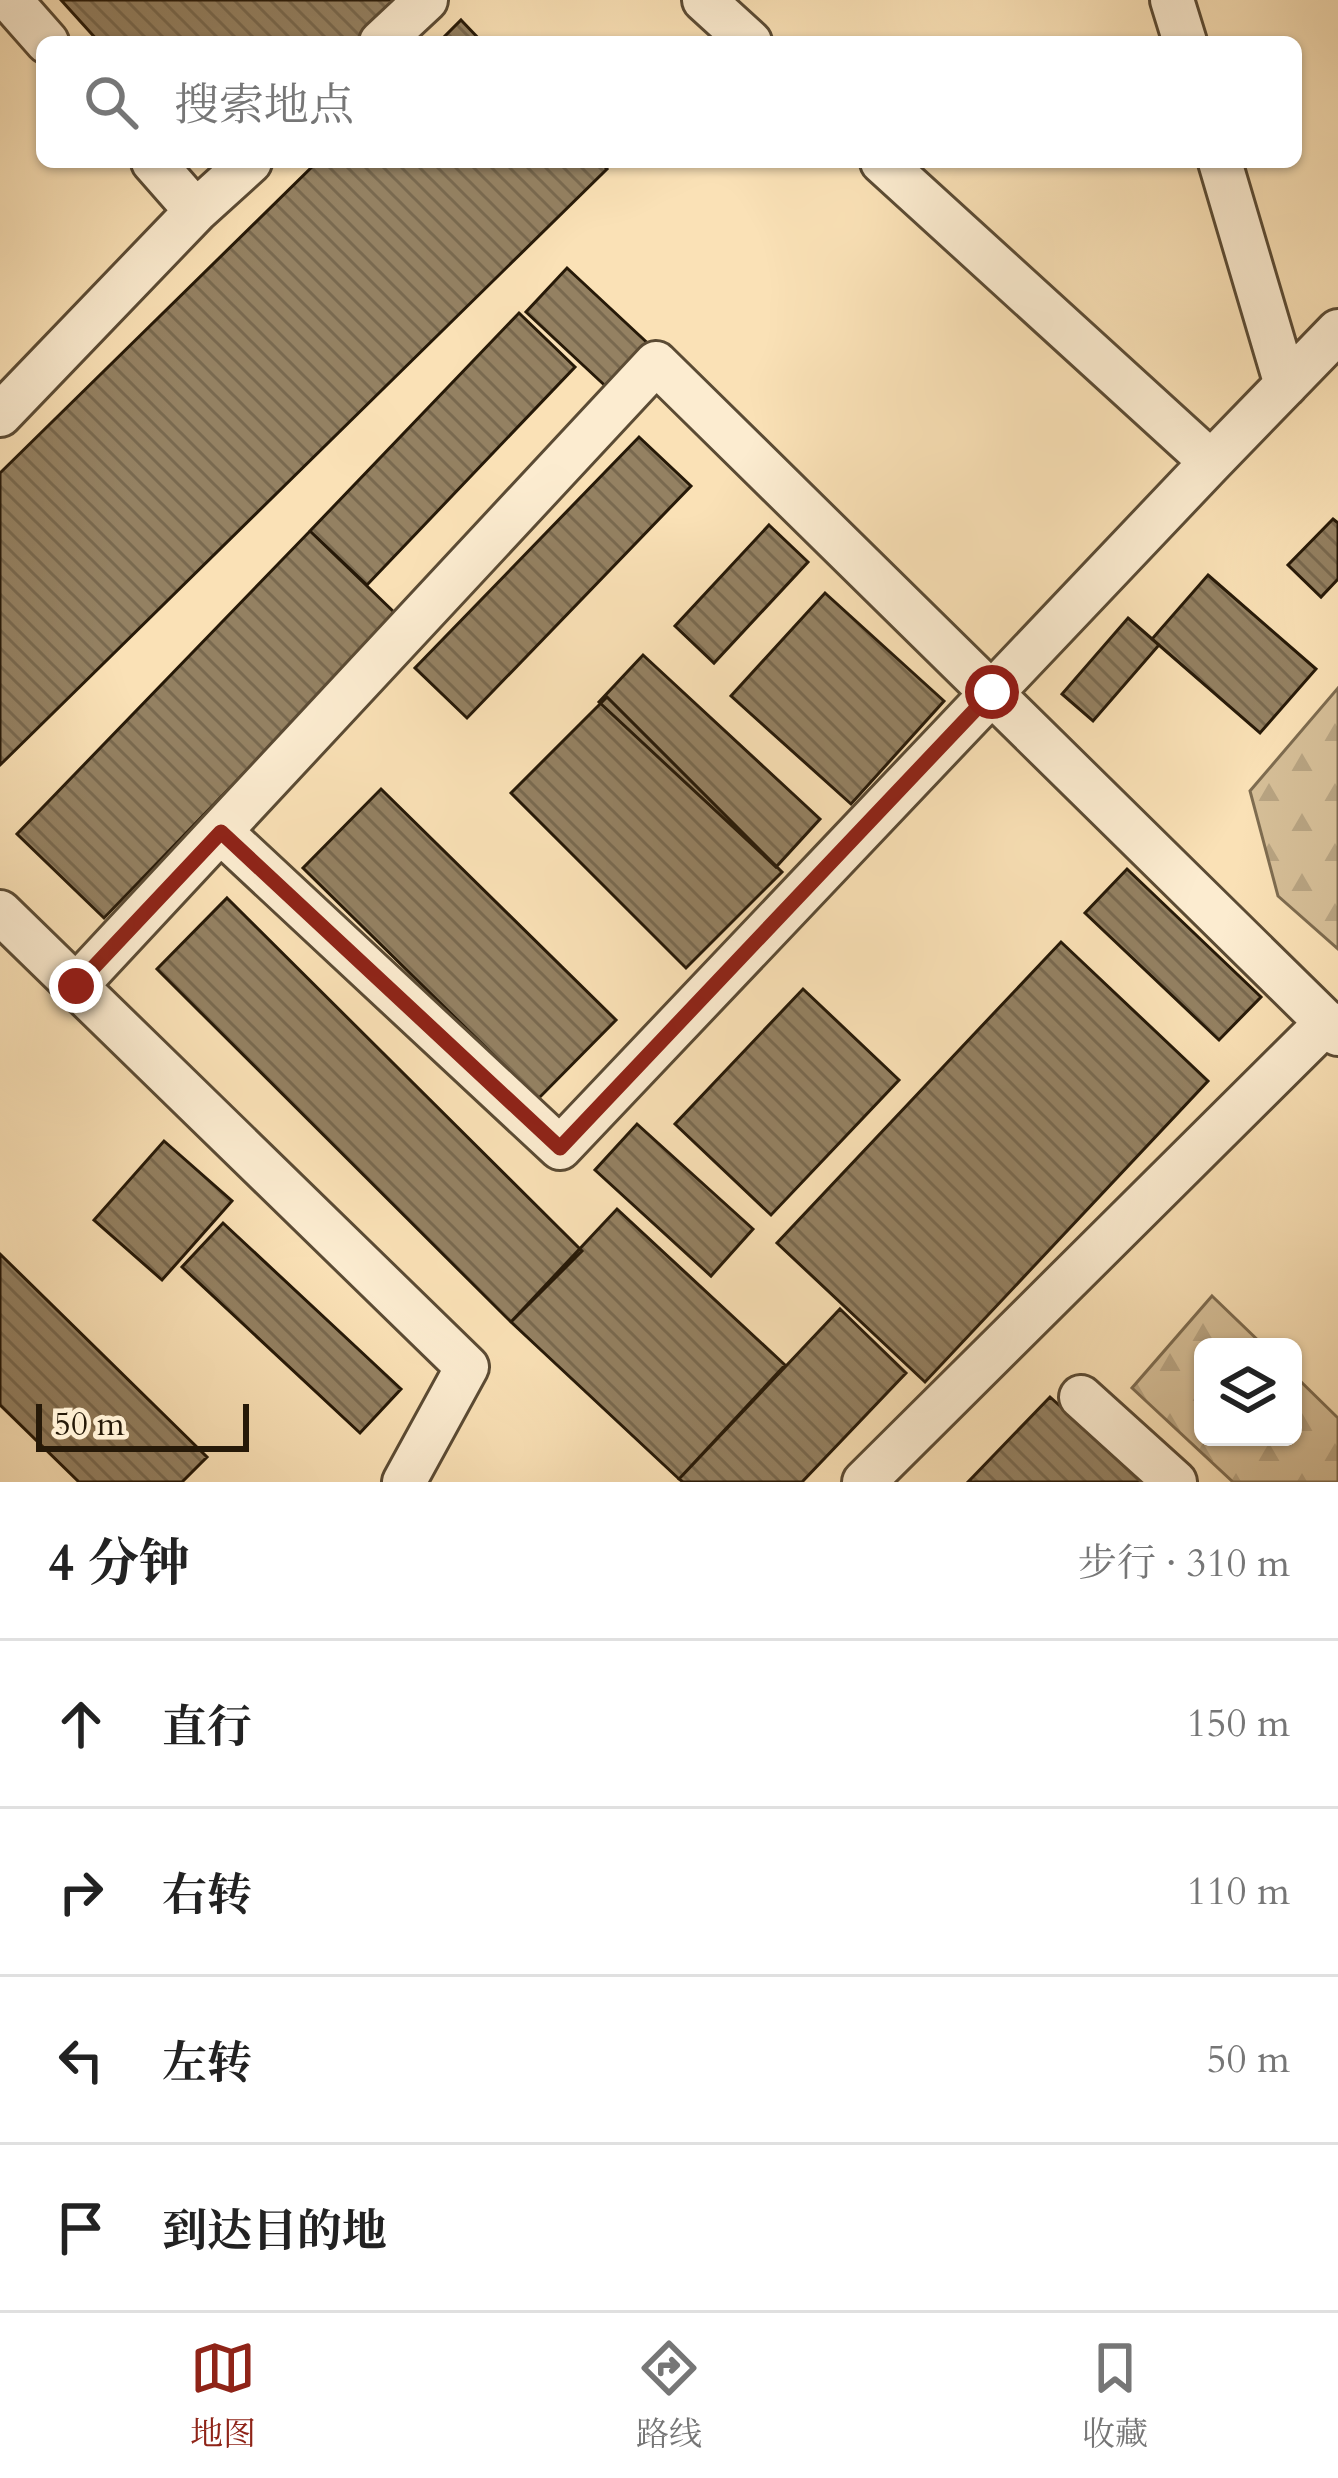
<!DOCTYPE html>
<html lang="zh">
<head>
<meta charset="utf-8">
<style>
	:root { --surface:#fff; --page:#f2f2f2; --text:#222; --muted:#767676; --line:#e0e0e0; --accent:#8f2418 }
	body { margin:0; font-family:Cardo,"Noto Serif SC",serif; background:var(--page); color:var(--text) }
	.controls { position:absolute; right:36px; bottom:36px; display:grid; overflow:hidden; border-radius:18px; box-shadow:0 3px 9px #0004 }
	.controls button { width:108px; height:108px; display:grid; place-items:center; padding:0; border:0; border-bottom:3px solid var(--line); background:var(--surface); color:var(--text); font:60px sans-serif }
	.scale { position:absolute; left:36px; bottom:30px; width:213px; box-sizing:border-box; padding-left:12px; border:6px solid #261908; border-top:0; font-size:33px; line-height:42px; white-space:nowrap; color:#261908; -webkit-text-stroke:9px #fcecd0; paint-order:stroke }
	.stop { position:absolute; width:36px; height:36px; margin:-27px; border:9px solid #8f2418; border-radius:50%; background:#fff }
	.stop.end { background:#8f2418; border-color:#fff; box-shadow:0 3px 12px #0008 }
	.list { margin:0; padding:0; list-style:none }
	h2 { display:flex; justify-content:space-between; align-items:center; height:156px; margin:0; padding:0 48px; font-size:51px }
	h2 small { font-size:39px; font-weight:400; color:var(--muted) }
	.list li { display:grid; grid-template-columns:78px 1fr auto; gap:36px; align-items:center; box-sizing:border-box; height:168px; padding:0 48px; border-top:3px solid var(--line) }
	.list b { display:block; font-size:45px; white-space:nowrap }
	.list em { font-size:39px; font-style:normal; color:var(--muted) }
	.icon { flex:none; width:66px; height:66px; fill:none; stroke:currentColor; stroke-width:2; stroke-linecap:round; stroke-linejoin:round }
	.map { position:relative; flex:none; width:1338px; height:1482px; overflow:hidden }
	.search { position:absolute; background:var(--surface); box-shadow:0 3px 9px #0004; left:36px; right:36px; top:36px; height:132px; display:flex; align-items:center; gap:30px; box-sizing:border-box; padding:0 42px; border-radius:18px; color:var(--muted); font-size:45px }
	.sheet { height:828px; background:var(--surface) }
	nav { display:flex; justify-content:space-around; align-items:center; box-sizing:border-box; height:168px; border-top:3px solid var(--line); background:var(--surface); font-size:33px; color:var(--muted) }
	nav a { display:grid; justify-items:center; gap:6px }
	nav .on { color:var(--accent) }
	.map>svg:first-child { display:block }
	.forest { fill:url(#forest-firs); stroke:#7e6c50; stroke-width:3 }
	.building { fill:url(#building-back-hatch); stroke:#261908; stroke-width:3 }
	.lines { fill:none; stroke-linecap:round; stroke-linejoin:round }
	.minor-casing { stroke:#5b4b34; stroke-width:48 }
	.minor { stroke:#fcecd0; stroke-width:42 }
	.route { stroke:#8f2418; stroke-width:15 }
</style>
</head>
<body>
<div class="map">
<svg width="1338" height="1482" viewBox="0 0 1338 1482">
	<defs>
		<pattern id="forest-firs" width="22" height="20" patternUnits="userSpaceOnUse" patternTransform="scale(3)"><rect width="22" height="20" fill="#d6bf98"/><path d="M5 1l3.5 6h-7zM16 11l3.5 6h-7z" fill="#b8a482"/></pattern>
		<pattern id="building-back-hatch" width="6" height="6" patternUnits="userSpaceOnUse" patternTransform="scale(3)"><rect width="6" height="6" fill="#948162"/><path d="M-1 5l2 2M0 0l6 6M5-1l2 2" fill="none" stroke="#79694f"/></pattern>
	</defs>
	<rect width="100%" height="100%" fill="#fae1b6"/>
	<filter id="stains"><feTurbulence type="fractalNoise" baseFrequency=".00167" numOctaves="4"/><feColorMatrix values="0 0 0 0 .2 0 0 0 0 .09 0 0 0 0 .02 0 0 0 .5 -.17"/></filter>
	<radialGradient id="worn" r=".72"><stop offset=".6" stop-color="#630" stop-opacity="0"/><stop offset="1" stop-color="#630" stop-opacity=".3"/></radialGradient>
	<path class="forest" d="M1338,688V949L1278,896L1250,791Z
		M1212,1296L1265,1347H1203V1437H1293V1374L1338,1418V1482H1233L1132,1388Z"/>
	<path class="building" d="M61,0H405L359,42H99Z
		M461,20L482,42H439Z
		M317,162H600L607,169L0,765V473Z
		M567,268L655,350L614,394L526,312Z
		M519,313L575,367L367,585L310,531Z
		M639,437L691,486L467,718L415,668Z
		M1333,519L1338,523V579L1321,597L1288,565Z
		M769,525L808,562L714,663L675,626Z
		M310,531L397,615L104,918L17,834Z
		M1208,575L1316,669L1260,733L1152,639Z
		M825,593L944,701L851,804L731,696Z
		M1128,618L1159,645L1093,721L1062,694Z
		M643,655L820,819L776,867L599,702Z
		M607,697L782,872L686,968L511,793Z
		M381,789L616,1020L538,1099L303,868Z
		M1127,869L1261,997L1219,1040L1085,913Z
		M227,898L582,1251L511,1322L157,969Z
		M1061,942L1208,1081L925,1382L777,1243Z
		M803,989L899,1080L771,1215L675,1124Z
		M637,1124L753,1229L711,1276L595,1170Z
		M164,1141L232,1201L162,1280L94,1220Z
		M617,1209L785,1365L679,1479L511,1322Z
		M223,1223L401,1389L360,1433L182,1267Z
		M0,1254L207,1457L182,1482H79L0,1405Z
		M840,1309L906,1373L802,1482H683L679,1479Z
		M1050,1397L1145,1482H968Z"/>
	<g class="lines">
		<defs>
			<path id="minor" d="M10,0L47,42
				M704,0L750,42
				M1172,0L1185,42
				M381,42L426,0
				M153,162L196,211
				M882,162L1211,462
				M1220,162L1286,385
				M0,415L196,211L250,162
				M221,832L560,1148L1211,462L1338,331
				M0,912L467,1367L404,1482
				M76,986L656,363L1338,1034
				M1081,1397L1175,1482
				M864,1482L1327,1022"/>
		</defs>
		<use href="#minor" class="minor-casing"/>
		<use href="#minor" class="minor"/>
	</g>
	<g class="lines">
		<path class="route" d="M76,986L221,832L560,1148L992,692"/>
	</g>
	<rect width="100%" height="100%" filter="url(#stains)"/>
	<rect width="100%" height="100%" fill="url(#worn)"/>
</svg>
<div class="controls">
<button><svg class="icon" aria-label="layers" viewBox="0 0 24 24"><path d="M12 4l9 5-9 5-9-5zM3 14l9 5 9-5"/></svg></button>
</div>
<div class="scale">50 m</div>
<div class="stop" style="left:992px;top:692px"></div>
<div class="stop end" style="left:76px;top:986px"></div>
<div class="search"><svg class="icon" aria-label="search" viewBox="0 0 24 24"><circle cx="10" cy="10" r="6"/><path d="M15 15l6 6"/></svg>搜索地点</div>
</div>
<section class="sheet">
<h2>4 分钟<small>步行 · 310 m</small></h2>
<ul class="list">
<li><svg class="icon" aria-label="ahead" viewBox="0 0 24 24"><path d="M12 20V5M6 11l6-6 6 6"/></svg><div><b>直行</b></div><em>150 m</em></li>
<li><svg class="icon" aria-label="right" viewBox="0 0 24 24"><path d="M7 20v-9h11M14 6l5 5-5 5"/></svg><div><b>右转</b></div><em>110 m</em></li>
<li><svg class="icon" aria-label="left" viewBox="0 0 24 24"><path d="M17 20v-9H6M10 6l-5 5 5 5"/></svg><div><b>左转</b></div><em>50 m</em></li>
<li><svg class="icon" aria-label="arrive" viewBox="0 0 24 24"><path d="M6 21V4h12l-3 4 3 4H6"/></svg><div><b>到达目的地</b></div></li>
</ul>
</section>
<nav>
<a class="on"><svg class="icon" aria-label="map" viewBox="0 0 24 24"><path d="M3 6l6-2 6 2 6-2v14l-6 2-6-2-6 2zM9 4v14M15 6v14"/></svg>地图</a>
<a><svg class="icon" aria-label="directions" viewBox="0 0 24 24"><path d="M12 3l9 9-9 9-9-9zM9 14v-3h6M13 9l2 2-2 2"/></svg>路线</a>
<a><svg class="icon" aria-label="saved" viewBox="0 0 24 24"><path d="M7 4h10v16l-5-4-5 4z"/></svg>收藏</a>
</nav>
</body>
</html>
